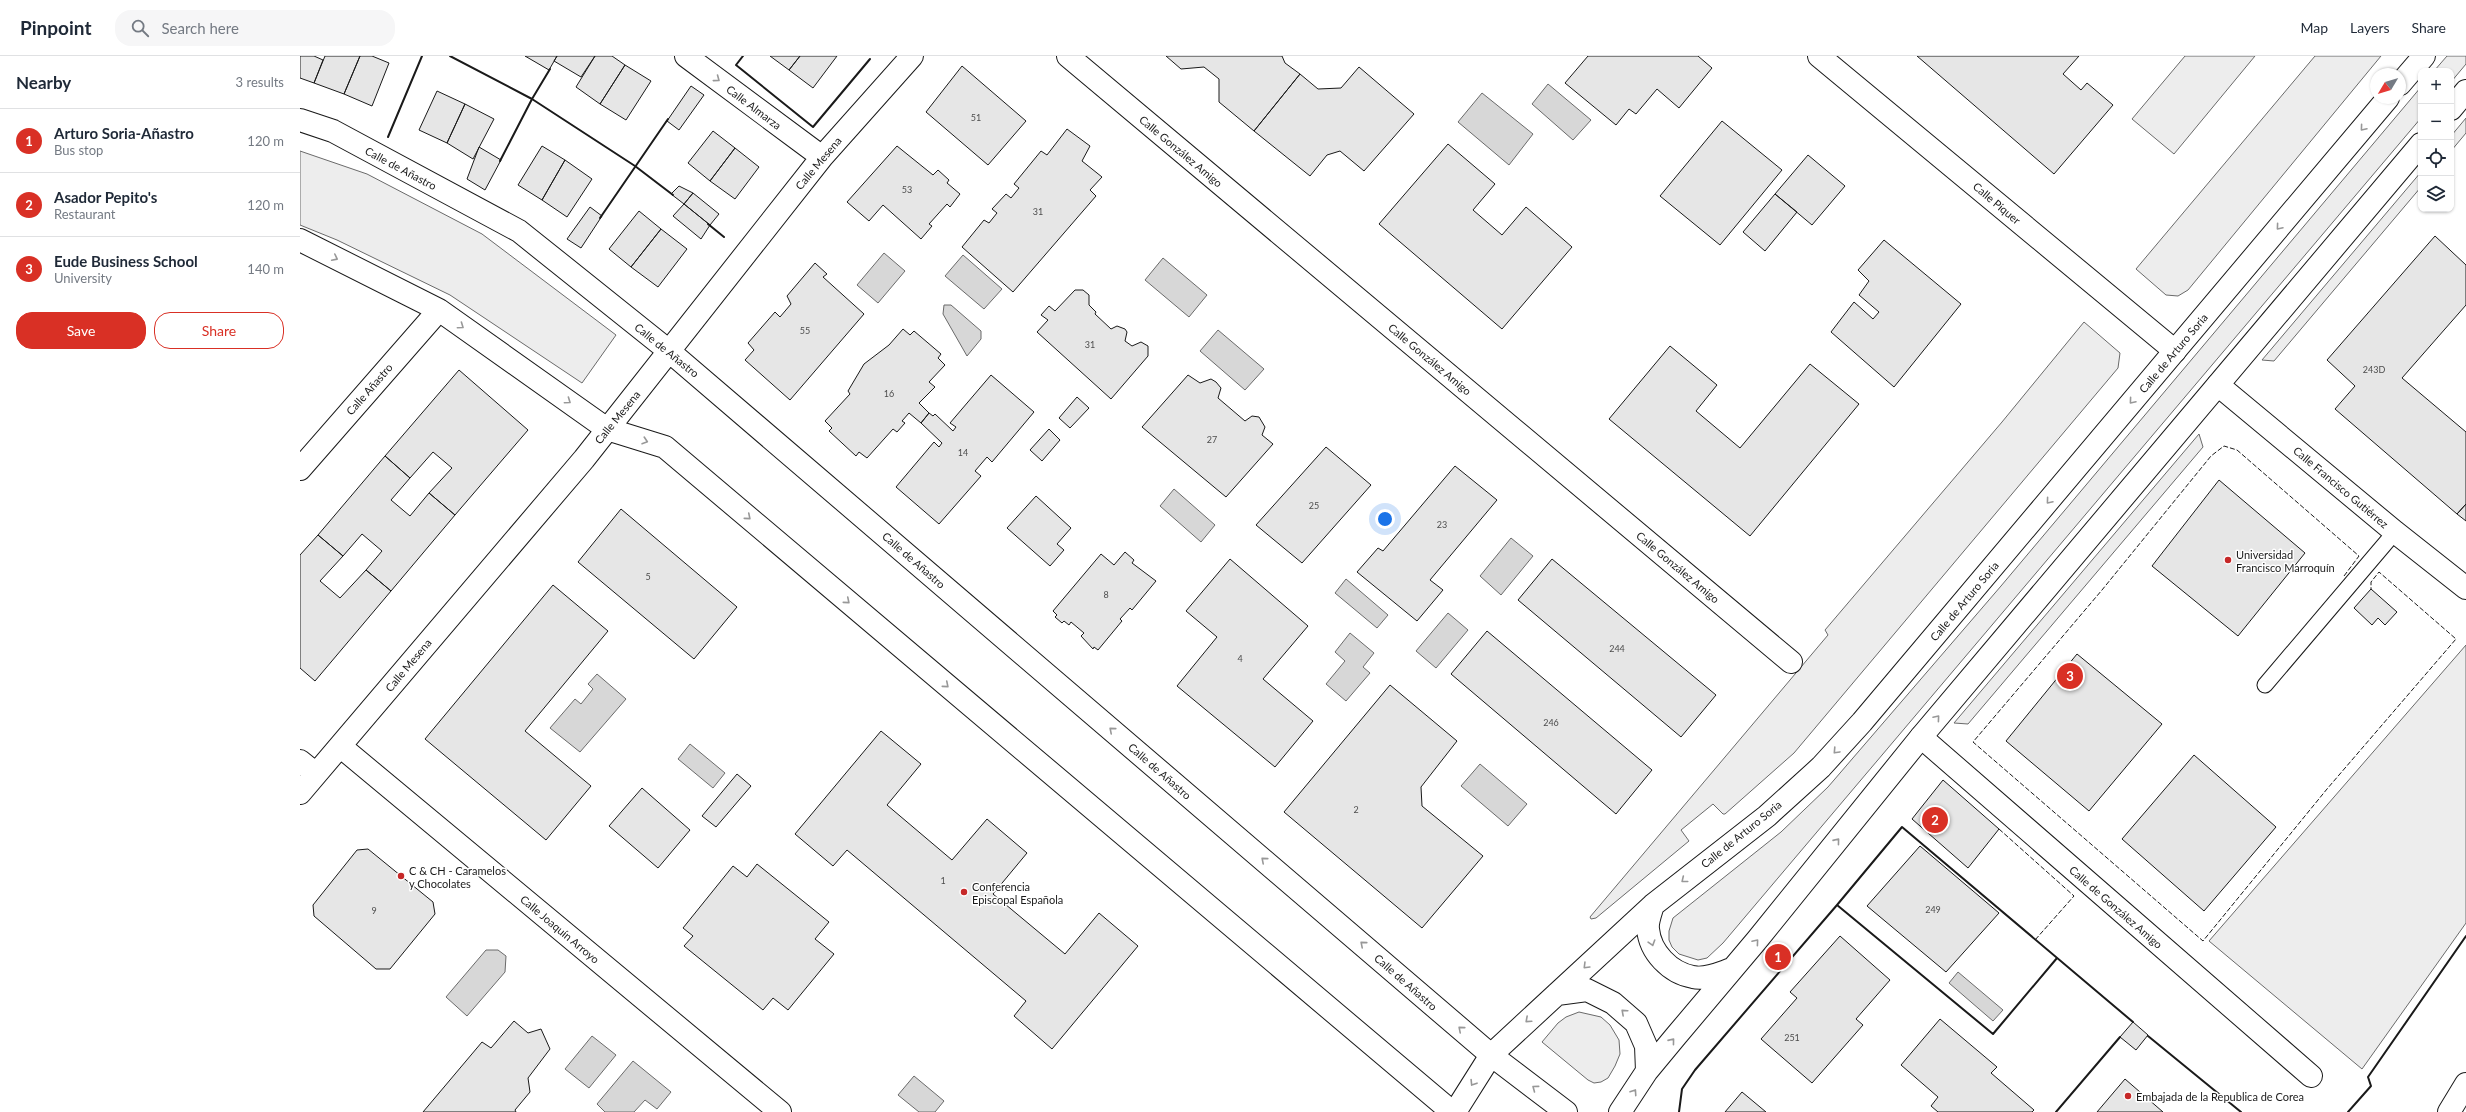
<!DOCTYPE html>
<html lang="en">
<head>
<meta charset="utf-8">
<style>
	:root { --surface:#fff; --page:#f6f6f7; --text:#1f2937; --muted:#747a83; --line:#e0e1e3; --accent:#d93025 }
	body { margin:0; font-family:Lato,sans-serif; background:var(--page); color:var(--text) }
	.controls { position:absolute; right:12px; top:12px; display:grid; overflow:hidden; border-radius:8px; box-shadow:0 1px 3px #0004 }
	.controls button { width:36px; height:36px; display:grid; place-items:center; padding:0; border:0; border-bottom:1px solid var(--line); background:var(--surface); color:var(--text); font:20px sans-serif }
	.compass { position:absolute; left:2070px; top:12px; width:36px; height:36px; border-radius:50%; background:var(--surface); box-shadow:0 1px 3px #0004; rotate:232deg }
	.you { position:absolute; left:1085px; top:463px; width:14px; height:14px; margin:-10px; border:3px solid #fff; border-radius:50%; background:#1a73e8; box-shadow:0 0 0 6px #1a73e833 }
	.badge { display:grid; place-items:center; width:26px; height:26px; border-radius:50%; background:var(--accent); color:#fff; font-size:13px; font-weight:700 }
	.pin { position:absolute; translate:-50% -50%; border:2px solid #fff; box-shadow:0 1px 4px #0006 }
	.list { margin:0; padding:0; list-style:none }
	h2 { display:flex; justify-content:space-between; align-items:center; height:52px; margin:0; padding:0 16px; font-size:17px }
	h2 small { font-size:13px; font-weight:400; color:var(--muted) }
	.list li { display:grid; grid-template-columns:26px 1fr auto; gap:12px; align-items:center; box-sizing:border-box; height:64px; padding:0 16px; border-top:1px solid var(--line) }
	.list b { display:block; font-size:15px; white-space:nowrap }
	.list p { margin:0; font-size:13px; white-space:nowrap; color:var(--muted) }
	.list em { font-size:13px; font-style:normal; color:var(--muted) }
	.actions { display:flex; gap:8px; padding:12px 16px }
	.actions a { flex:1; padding:9px 0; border:1px solid var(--accent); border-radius:16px; text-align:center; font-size:14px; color:var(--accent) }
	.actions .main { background:var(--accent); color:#fff }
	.icon { flex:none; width:22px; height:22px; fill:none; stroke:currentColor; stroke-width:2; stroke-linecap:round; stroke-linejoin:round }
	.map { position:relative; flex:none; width:2166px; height:1056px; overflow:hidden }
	header { display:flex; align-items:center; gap:24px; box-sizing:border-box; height:56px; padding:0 20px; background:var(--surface); border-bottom:1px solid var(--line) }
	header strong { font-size:19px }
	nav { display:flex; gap:22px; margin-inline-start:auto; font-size:14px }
	.search { width:280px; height:36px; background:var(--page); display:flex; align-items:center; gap:10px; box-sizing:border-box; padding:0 14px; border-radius:16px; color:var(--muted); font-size:15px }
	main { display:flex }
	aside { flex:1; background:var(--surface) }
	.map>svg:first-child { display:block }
	.built { fill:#ededed; stroke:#6a6a6a }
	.water { fill:#d7d7d7; stroke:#6a6a6a }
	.building { fill:#e6e6e6; stroke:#1a1a1a }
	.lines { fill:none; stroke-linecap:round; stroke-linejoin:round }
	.lane-casing { stroke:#1a1a1a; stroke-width:17 }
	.street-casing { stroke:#1a1a1a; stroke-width:24 }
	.primary-casing { stroke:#1a1a1a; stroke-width:24 }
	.highway-casing { stroke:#1a1a1a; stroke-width:24 }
	.lane { stroke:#fff; stroke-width:15 }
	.street { stroke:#fff; stroke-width:22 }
	.primary { stroke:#fff; stroke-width:22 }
	.highway { stroke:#fff; stroke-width:22 }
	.fence { stroke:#1a1a1a; stroke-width:1; stroke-dasharray:5 2; stroke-linecap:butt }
	.wall { stroke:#1a1a1a; stroke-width:2 }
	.oneway { stroke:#989898 }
	.poi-dot { fill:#c62828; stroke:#fff; stroke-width:1.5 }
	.labels { text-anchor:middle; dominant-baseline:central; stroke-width:3; stroke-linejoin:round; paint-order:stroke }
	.number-label { font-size:9px; fill:#4d4d4d }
	.street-label { font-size:11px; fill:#1a1a1a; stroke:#fff }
	.poi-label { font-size:11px; fill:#1a1a1a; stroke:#fff; text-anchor:start }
</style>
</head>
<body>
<header>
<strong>Pinpoint</strong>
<div class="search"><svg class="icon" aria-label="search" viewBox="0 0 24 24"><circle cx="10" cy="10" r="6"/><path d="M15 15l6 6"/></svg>Search here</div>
<nav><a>Map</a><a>Layers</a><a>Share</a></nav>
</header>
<main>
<aside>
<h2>Nearby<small>3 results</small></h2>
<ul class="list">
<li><span class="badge">1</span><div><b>Arturo Soria-Añastro</b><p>Bus stop</p></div><em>120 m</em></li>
<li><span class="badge">2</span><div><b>Asador Pepito's</b><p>Restaurant</p></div><em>120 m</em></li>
<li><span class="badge">3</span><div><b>Eude Business School</b><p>University</p></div><em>140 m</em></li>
</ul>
<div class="actions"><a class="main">Save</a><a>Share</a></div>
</aside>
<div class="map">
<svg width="2166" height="1056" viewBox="0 0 2166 1056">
	<rect width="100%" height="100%" fill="#fff"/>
	<path class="built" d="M1885,0H1955L1874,98L1832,63Z
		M2015,0H2081L1888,234L1878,240L1866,239L1836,213Z
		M2147,0H2166V8L2151,26V15H2134Z
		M2121,31V62L1423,887L1407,902L1398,904L1379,898L1372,891L1369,884V875L1373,862L1481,776L1528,731L1701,530Z
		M2166,62V77L2151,95V80Z
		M0,95L67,118L182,178L316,279L282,327L150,239L37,184L0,169Z
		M2121,116V131L1974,305L1962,304Z
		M1784,266L1820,297L1818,312L1494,697L1425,758H1423L1413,748L1381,774L1389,785L1296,862L1291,863L1290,861L1528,579L1525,574L1702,366Z
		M1899,378L1903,391L1668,668L1654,667Z
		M2166,589V867L2062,1013L1909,885Z
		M1279,956L1301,961L1310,969L1319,984L1320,998L1315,1010L1308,1022L1301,1026L1294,1027L1288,1024L1242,986L1258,967L1266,961Z"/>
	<path class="water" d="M1248,28L1291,64L1273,84L1232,48Z
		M1182,37L1233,78L1209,109L1158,66Z
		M584,197L605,215L578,247L557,229Z
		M663,199L702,233L684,253L645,220Z
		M863,202L907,239L889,261L845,224Z
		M644,249H651L681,275V283L667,300L643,258Z
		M918,274L964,313L945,334L900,295Z
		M874,433L915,469L901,486L860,450Z
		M1211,482L1233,500L1201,539L1180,520Z
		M1046,523L1088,559L1077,572L1035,537Z
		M1148,557L1168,574L1136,612L1116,595Z
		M1050,577L1074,597L1063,611L1070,617L1046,645L1026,628L1045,605L1035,596Z
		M297,618L326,643L280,696L250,672L275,643L281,648L293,633L288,628Z
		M390,688L425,717L413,732L378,703Z
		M1180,708L1227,748L1208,770L1161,730Z
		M186,894H198L206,900L205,916L167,960L146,941Z
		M1658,916L1703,954L1693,965L1649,927Z
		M292,980L316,999L289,1032L265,1013Z
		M333,1005L371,1036L357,1053L345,1044L334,1056H305L297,1048Z
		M614,1020L644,1045L635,1056H619L598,1039Z"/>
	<path class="building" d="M0,0H14L23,4L14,27L0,22Z
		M25,0H60L44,38L14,27Z
		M60,0H72L89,7L72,50L44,38Z
		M225,0H257L249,14Z
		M257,0H295L281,21L254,5Z
		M295,0H312L325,9L300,48L276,31Z
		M470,0H500L489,14Z
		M500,0H537L513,32L489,14Z
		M866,0H982L985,7L1000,18L954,75L919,46V23L904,11L881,13Z
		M1288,0H1398L1412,12L1379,52L1357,33L1336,58L1329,53L1316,69L1265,27Z
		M1617,0H1779L1763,18L1781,34L1787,27L1813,49L1754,118Z
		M325,9L351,25L326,64L300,48Z
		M662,10L726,65L688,109L626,56Z
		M1059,11L1114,58L1064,115L1040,95L1027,99L1010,120L954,75L1000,18L1018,33L1041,32Z
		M391,30L404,39L379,74L367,65Z
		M137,35L165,48L147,87L119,74Z
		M165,48L194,63L173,103L147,87Z
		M1422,65L1482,114L1420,189L1360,140Z
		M767,73L790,90L782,105L802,121L790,134L796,140L713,236L662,191L684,164L689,167L697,157L692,153L706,138L711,142L719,132L714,128L741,95L747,99Z
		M413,75L435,92L410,125L388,107Z
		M1148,88L1195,128L1173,154L1202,179L1226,151L1272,191L1202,273L1079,168Z
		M242,90L265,104L242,144L218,129Z
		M597,90L633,119L638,114L649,124L647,127L660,138L650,151L647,148L629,168L632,170L621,183L583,149L569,165L547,146Z
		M179,91L201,104L185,134L167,123Z
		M435,92L459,111L435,143L410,125Z
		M1508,99L1545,130L1512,169L1475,138Z
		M265,104L292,123L267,161L242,144Z
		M379,130L393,137L384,148L371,138Z
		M393,137L419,158L410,169L384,148Z
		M1475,138L1497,156L1465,195L1443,176Z
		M384,148L410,169L401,183L373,160Z
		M290,151L302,160L281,192L267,183Z
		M339,155L361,173L331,211L309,193Z
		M361,173L387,193L358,231L331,211Z
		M2135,180L2166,209V249L2102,322L2166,376V448L2157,458L2035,353L2055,330L2027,304Z
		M1584,184L1661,248L1594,331L1531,276L1554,246L1573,263L1579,256L1559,239L1569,225L1558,214Z
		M515,207L527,218L523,221L564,258L490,344L445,304L454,294L448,287L475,256L480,261L491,248L487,240Z
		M775,234H783L789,239V249L796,256L795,258L811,273L817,270L825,273L827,276L825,285L832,290L841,286L848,290V300L811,343L737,276L748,264L741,259L749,250L755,255Z
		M603,273L610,279L614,275L641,298L638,302L645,309L629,326L635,331L619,347L629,357L621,367L609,357L602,365L605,367L597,376L593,373L567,402L559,396L556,400L529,375L532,372L525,365L550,338L548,335L564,308L589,289Z
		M1370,290L1417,329L1396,355L1440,392L1510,308L1559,348L1450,480L1309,363Z
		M159,314L228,374L155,459L129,437L152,412L133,396L110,422L85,400Z
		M691,319L734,356L692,406L687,401L675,415L681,420L639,468L596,431L634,386L639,391L642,387L621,367L629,357L633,360L635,358L653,375L656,371L650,367Z
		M888,319L900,327L911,323L916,326L921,332L918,342L945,365L952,360L959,361L965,371L962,379L973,388L926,441L842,371Z
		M777,341L789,352L770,372L759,362Z
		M749,373L760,384L742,405L730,394Z
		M1026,391L1071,429L1002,507L956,469Z
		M85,400L110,422L91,444L110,460L129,437L155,459L91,535L66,514L82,495L62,478L43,500L18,479Z
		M1155,410L1197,444L1130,524L1143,534L1117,565L1057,516L1078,492L1083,495Z
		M1919,424L2005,497L1938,580L1852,510Z
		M736,440L771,472L757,488L764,494L750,510L707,472Z
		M2166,448V465L2157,458Z
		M321,453L437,551L394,603L278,506Z
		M18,479L43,500L20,525L40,542L66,514L91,535L15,625L0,612V499Z
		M825,496L834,504L832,507L856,525L832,554L830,552L820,563L822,565L798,594L794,591L793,593L781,580L784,577L771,566L769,569L764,565L762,567L755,561L757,559L753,555L801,498L814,509Z
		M930,503L1008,570L963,623L1013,665L975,711L877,630L917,581L886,555Z
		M1252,503L1416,639L1381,681L1218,544Z
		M253,529L308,575L225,675L291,730L246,784L125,683Z
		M2071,533L2097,556L2085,569L2078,562L2072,569L2054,552Z
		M1187,575L1352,714L1316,758L1151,618Z
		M1777,598L1862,668L1789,755L1706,685Z
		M1090,629L1157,685L1121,731L1122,750L1183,800L1122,872L984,756Z
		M581,675L621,708L587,749L652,804L687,763L727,797L693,838L765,898L799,857L838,890L752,993L714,960L726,945L547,794L533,810L495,778Z
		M1894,699L1976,771L1904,855L1822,783Z
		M437,718L451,730L416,771L402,760Z
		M1643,724L1699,773L1668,812L1612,763Z
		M342,732L390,774L358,812L309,770Z
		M1620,790L1699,857L1646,916L1567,850Z
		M68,793L133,846L135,858L90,913H76L14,860L13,849L57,794Z
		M457,808L529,866L515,883L534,898L488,954L473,942L463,954L384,890L393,880L383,872L433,810L447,821Z
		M1540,880L1590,924L1556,963L1563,969L1512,1027L1461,983L1497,942L1490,936Z
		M1640,963L1697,1011L1691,1017L1734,1054L1732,1056H1638L1631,1050L1638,1041L1601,1009Z
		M214,965L228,977L241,973L250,993L228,1022L230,1036L215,1054L216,1056H123L182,986L191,992Z
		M1833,966L1848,979L1836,994L1820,981Z
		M1825,1023L1863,1056H1797Z
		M1442,1036L1466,1056H1425Z"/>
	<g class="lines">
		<defs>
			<path id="lane" d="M1965,629L2095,476"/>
			<path id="street" d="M386,0L522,101
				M768,0L1491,606
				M1519,0L1875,295
				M0,64L33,75L219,175L369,295L1191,999
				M0,184L139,254L307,373L365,391L1152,1056
				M1918,329L2095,476L2166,532
				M0,413L139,254
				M1621,681L2011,1020
				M40,690L480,1056
				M0,705L16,718
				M0,737L284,403L522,101L612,0"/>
			<path id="primary" d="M2100,28L2124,0
				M2151,53L2166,35
				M1353,849C1351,856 1347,866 1348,873C1350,896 1370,917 1393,921C1406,924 1420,917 1432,913
				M1257,938L1287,934L1313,947L1336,967L1346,990L1347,1015
				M1191,999L1266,1056
				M1155,1056L1191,999L1353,849L1467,760L1521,711L1562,666L2088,42
				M1320,1056L1347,1015L1376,980L1457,884L1621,681L2121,88"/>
			<path id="highway" d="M2149,1056L2166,1028"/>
		</defs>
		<use href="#lane" class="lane-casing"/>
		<use href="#street" class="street-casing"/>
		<use href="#primary" class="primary-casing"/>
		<use href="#highway" class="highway-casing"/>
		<use href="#lane" class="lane"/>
		<use href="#street" class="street"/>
		<use href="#primary" class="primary"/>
		<use href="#highway" class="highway"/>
		<path class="fence" d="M2044,520L2059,500L1937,394L1924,390L1911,400L1802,534L1673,686L1903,885L2027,733L2156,583L2079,516L2071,526V533
			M1699,773L1774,840L1735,884"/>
		<path class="wall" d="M150,0L232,43L200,105
			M443,0L436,9L513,71L570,3
			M250,13L232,43L335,110L373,139
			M88,81L122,0
			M300,162L368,63
			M408,168L424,181
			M1757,902L1693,978L1537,849L1602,771L1833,966
			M1848,980L1941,1056
			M1379,1056L1382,1033L1395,1014L1537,849
			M1756,1056L1820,981
			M2048,1056L2071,1030L2068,1021L2166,880"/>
	</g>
	<defs><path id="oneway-chevron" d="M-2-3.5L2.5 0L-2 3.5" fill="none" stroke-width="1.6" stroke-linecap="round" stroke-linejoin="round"/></defs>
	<g class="oneway">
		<use href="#oneway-chevron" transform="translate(417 23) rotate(37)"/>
		<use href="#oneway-chevron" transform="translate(2063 72) rotate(130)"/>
		<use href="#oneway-chevron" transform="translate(1979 171) rotate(130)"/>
		<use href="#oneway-chevron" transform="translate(35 202) rotate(27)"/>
		<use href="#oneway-chevron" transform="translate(161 270) rotate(35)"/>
		<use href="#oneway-chevron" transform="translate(268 345) rotate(35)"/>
		<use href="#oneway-chevron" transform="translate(1832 345) rotate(130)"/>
		<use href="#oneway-chevron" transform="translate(345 385) rotate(18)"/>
		<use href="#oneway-chevron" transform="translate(1749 445) rotate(130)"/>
		<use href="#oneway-chevron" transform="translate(448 461) rotate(40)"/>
		<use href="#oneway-chevron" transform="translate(547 545) rotate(40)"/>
		<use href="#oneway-chevron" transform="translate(646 629) rotate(40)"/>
		<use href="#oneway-chevron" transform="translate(1637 662) rotate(-50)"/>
		<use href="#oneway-chevron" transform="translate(812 674) rotate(-139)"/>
		<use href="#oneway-chevron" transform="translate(1536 695) rotate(133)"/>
		<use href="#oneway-chevron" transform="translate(1537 785) rotate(-51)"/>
		<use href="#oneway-chevron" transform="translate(964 804) rotate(-139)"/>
		<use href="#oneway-chevron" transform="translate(1384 824) rotate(141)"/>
		<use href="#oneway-chevron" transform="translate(1456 886) rotate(-50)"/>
		<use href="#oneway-chevron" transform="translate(1352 887) rotate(73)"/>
		<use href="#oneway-chevron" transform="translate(1063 888) rotate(-139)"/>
		<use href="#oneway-chevron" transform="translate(1286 910) rotate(135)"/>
		<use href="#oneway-chevron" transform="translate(1324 956) rotate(-138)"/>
		<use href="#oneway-chevron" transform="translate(1228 964) rotate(138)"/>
		<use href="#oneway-chevron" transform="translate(1161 973) rotate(-139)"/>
		<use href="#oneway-chevron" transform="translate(1372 985) rotate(-51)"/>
		<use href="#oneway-chevron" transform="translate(1173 1027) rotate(122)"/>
		<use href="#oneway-chevron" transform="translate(1235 1032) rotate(-143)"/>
		<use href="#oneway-chevron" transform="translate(1334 1036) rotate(-56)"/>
	</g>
	<g class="poi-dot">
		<circle cx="1928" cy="504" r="4"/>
		<circle cx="101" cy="820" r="4"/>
		<circle cx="664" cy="836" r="4"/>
		<circle cx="1828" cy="1040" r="4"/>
	</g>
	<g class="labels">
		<g class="number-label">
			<text x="676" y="61">51</text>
			<text x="607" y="133">53</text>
			<text x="738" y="155">31</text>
			<text x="505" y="274">55</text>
			<text x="790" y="288">31</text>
			<text x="2074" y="313">243D</text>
			<text x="589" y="337">16</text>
			<text x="912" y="383">27</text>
			<text x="663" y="396">14</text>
			<text x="1014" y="449">25</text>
			<text x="1142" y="468">23</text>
			<text x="348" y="520">5</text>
			<text x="806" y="538">8</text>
			<text x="1317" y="592">244</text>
			<text x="940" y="602">4</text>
			<text x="1251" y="666">246</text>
			<text x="1056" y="753">2</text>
			<text x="643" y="824">1</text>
			<text x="1633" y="853">249</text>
			<text x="74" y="854">9</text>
			<text x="1492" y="981">251</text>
		</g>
		<g class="street-label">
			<text transform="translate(454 51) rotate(37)">Calle Almarza</text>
			<text transform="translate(881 95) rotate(40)">Calle González Amigo</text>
			<text transform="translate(518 107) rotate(-50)">Calle Mesena</text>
			<text transform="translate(101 112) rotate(28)">Calle de Añastro</text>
			<text transform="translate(1697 147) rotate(40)">Calle Piquer</text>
			<text transform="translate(367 294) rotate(39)">Calle de Añastro</text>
			<text transform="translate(1873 297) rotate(-50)">Calle de Arturo Soria</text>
			<text transform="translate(1130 303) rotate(40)">Calle González Amigo</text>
			<text transform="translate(69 333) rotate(-49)">Calle Añastro</text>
			<text transform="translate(317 361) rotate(-51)">Calle Mesena</text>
			<text transform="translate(2041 431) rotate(40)">Calle Francisco Gutiérrez</text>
			<text transform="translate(614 504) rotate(41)">Calle de Añastro</text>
			<text transform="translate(1378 511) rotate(40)">Calle González Amigo</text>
			<text transform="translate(1664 545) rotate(-50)">Calle de Arturo Soria</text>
			<text transform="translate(108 609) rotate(-50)">Calle Mesena</text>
			<text transform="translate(860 715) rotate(41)">Calle de Añastro</text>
			<text transform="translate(1441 778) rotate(-39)">Calle de Arturo Soria</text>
			<text transform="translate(1816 851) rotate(41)">Calle de González Amigo</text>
			<text transform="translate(260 873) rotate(40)">Calle Joaquín Arroyo</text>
			<text transform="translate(1106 926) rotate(41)">Calle de Añastro</text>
		</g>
		<g class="poi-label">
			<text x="1936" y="498">Universidad<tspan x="1936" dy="13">Francisco Marroquín</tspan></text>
			<text x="109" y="814">C &amp; CH - Caramelos<tspan x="109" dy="13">y Chocolates</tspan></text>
			<text x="672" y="830">Conferencia<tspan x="672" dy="13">Episcopal Española</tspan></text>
			<text x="1836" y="1040">Embajada de la Republica de Corea</text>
		</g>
	</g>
</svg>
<div class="controls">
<button>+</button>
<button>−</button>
<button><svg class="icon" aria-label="locate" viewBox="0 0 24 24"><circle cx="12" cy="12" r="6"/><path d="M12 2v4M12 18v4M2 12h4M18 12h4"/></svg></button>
<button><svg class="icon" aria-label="layers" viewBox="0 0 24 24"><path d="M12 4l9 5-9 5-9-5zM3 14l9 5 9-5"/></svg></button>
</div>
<svg class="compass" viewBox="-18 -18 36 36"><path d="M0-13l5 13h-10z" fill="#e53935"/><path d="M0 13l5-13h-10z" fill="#747a83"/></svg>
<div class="you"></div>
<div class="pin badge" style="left:1478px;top:901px">1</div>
<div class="pin badge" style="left:1635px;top:764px">2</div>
<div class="pin badge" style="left:1770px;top:620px">3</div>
</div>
</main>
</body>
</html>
